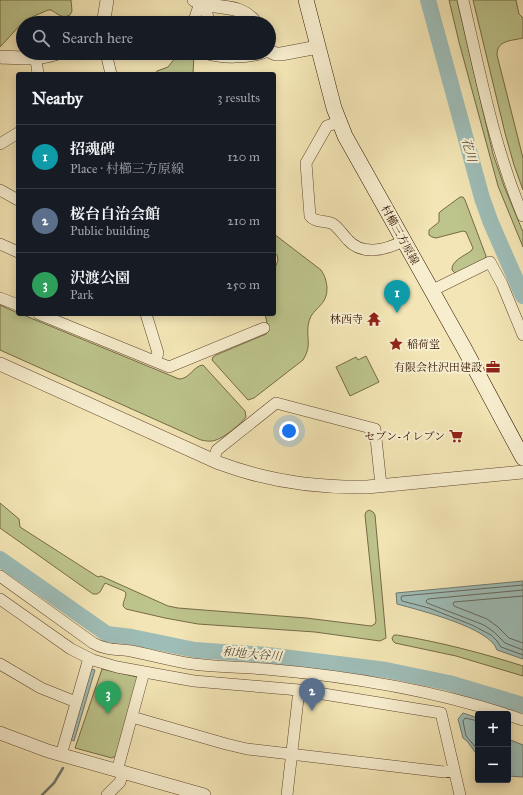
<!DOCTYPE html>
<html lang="en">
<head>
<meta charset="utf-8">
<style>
	:root { --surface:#171b24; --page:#242831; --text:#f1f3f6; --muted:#9ea1a6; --line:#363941; --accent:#2563eb }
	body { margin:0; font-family:"IM FELL Great Primer","Noto Serif JP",serif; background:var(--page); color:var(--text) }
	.controls { position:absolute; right:12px; bottom:12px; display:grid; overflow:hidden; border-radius:4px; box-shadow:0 2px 10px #0003 }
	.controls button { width:36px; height:36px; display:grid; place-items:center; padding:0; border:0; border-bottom:1px solid var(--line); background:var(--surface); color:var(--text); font:20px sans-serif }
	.you { position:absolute; left:289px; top:431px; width:14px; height:14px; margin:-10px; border:3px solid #fff; border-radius:50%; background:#1a73e8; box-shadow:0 0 0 6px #1a73e833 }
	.badge { display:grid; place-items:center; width:26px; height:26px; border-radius:50%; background:var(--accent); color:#fff; font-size:13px; font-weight:700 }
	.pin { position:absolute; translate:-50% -33px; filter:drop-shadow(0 1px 2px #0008) }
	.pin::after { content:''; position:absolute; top:21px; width:14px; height:12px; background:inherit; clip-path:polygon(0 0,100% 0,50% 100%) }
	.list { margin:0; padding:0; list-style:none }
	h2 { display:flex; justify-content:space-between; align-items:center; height:52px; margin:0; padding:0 16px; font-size:17px }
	h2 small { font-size:13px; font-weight:400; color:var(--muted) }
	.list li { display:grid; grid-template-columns:26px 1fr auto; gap:12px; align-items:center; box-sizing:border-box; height:64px; padding:0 16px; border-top:1px solid var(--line) }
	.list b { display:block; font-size:15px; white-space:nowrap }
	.list p { margin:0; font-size:13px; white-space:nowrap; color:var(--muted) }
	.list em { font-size:13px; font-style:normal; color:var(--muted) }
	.icon { flex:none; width:22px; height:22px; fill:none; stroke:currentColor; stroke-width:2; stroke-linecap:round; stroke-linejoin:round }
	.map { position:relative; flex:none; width:523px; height:795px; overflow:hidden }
	.search { position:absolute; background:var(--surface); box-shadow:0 2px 10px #0003; left:16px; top:16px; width:260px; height:44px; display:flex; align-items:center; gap:10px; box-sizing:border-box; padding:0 14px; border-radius:22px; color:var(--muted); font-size:15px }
	.panel { position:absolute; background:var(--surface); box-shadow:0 2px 10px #0003; left:16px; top:72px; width:260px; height:244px; border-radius:4px }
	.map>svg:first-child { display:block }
	.green { fill:#bdc48c; stroke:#766a46 }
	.water { fill:#9ebdb7; stroke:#72786e }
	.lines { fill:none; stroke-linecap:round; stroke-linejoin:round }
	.shore { stroke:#67665c; stroke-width:1 }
	.stream { stroke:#72786e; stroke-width:2.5 }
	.river { stroke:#9ebdb7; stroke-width:16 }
	.minor-casing { stroke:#61452d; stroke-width:12 }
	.tertiary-casing { stroke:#61452d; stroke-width:14 }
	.secondary-casing { stroke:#301000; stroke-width:16 }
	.minor { stroke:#f7eecf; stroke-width:11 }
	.tertiary { stroke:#f7eecf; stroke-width:13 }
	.secondary { stroke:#f7eecf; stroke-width:15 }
	.labels { text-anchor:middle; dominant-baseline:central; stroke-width:4; stroke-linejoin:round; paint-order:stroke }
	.street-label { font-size:11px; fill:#301000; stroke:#f7eecf }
	.poi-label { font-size:11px; fill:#301000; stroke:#f7eecf; text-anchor:end }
	.water-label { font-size:12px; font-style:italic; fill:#564d40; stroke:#f7eecf }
</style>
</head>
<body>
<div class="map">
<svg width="523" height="795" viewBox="0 0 523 795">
	<rect width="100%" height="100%" fill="#f3e5b5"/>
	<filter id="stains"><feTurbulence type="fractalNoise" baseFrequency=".005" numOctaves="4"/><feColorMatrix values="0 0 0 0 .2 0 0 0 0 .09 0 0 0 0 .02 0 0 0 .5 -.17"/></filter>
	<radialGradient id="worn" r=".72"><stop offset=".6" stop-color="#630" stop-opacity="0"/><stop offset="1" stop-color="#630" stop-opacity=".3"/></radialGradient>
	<path class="green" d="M0,0H71L72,11L70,15C62,19 58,14 51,10H48L25,20L0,47Z
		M449,0H457L493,154L504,186L523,232V247L498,186L459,42Z
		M473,0H516L519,14L523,18V38C511,41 497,40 497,55L523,158V190L514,165L505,133Z
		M179,53H192L194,55L193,74H155L157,71L168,67Z
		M460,197H463L465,200L486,256L484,260L459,273H455L452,270C451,261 464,256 471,251L473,248L466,232L463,231L436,238L432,237L429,235V230L439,222V213L441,211Z
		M274,234L321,270C325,276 326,280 327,287C328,306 313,307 309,321C305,337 313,344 303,360L254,398L248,400L212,360L213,357L216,355L266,334L268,327L265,314H274V271L278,260L277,255L274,253Z
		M0,305L18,313V314H21L179,379C190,379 193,366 203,365L245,411L246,417C241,424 225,437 216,440C211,442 206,441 201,440L0,350Z
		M366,356L379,382L350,396L336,367L356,357L358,360Z
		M0,503L19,519L20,527L98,577L101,576L168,606L178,608L306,618L371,626L375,624L376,621L365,515L366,512L369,510L373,512L375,515L386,638L380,641L315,632L198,624L165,618L126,609L123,606C123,601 126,598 126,593L124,591L105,583L100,592L97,594H93L0,528Z
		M394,635H397C440,642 482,653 523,666V676L456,656L395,643L393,641L392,638Z
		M102,669L137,677L138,680L117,755L112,758L75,748Z"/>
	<path class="water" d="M523,581V659L497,650C491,628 419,610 397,604L396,593Z
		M91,669L95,670L74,741L71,740Z
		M463,713L478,718V756L467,741L463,738L458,719Z
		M508,739L523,745V777L508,776Z"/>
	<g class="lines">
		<path class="shore" d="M523,585L402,596L401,598L402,601L429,608L472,625L491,635L497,641L501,647L523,655
			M523,590L428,599L426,601L427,603L484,625L494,632L505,643L523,650
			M523,596L454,602L453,604L454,606L487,619L498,627L509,638L523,643
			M478,721L465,718L463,721L466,736L478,750"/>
		<path class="stream" d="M105,642L108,635
			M42,795L54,783L63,768"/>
		<path class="river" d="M428,0L482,198L491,223L523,296
			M0,559L107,634L132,637L195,650L267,655L386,670L449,683L523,705"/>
		<defs>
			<path id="minor" d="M463,0C480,73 494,147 523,216
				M205,4L209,23
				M193,23L200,3
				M106,53L111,74
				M205,53C223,59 246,58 263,53
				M36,59L38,74
				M339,122L327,126L306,163L310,216C315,223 326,220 333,224C339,228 343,235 348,240C362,256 386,250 403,241
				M0,144L18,133
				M0,190L18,200
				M0,244L18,252
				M431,291L490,262L502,284L523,335
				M0,298L18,305
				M39,314L169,367L264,328
				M146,314L158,353L155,361
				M213,460L217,450L276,403L375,429L381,485
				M0,576L93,643C105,650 117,649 131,651C152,655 172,661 193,664C217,667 241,667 265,669C347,676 428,689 505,714
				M0,599L71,649L93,660L117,667L194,681L299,690L441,713L460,795
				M0,664L41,688L76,702
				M508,715L523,720
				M132,717L226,744L247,749L444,772L454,770
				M61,755L89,658
				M117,771L144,672
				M107,795L120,782L123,772
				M287,795L299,690"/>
			<path id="tertiary" d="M194,0C217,12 237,0 256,23
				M102,23L104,19L107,0
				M269,51L276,54H281L318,47
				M0,57C20,58 39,60 58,53
				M0,364L219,463C267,481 316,488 367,487L523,472
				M0,733L48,751L204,795"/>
			<path id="secondary" d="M306,0L334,108L345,136L464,348L523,458"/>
		</defs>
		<use href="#minor" class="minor-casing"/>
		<use href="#tertiary" class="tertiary-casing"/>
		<use href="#secondary" class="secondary-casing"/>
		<use href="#minor" class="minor"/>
		<use href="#tertiary" class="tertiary"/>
		<use href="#secondary" class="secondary"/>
	</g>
	<defs>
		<symbol id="temple-bare" viewBox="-9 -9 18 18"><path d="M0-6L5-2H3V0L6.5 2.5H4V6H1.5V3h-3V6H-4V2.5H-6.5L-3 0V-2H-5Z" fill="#8f2418" stroke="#f7eecf" stroke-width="2.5" paint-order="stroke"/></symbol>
		<symbol id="sight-bare" viewBox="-9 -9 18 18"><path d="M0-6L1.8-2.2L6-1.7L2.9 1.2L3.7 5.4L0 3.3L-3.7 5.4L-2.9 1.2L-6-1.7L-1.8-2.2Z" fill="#8f2418" stroke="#f7eecf" stroke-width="2.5" paint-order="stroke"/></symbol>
		<symbol id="office-bare" viewBox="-9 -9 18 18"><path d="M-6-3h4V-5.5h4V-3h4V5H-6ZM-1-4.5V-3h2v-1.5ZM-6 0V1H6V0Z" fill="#8f2418" stroke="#f7eecf" stroke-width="2.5" paint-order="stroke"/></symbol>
		<symbol id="supermarket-bare" viewBox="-9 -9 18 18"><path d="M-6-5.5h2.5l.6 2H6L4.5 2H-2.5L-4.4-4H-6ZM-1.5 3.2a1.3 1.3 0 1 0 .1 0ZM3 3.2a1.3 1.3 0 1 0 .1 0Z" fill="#8f2418" stroke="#f7eecf" stroke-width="2.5" paint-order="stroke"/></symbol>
	</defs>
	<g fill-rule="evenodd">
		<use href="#temple-bare" x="364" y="309" width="20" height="20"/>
		<use href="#sight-bare" x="386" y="334" width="20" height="20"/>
		<use href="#office-bare" x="483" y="357" width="20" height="20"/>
		<use href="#supermarket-bare" x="446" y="426" width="20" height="20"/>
	</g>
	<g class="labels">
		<g class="street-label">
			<text transform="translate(400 235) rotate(61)">村櫛三方原線</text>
		</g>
		<g class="poi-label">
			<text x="363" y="319">林西寺</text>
			<text x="407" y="344" text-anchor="start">稲荷堂</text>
			<text x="482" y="367">有限会社沢田建設</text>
			<text x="445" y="436">セブン-イレブン</text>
		</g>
		<g class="water-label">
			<text transform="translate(469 150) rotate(75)">花川</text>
			<text transform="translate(252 654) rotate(5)">和地大谷川</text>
		</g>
	</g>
	<rect width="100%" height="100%" filter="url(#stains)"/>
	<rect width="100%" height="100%" fill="url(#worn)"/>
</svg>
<div class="controls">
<button>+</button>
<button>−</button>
</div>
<div class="you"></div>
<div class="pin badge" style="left:397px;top:313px;background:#0f9aa8">1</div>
<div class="pin badge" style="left:312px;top:711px;background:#5c6f8a">2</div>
<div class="pin badge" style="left:108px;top:714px;background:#2e9e5b">3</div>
<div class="search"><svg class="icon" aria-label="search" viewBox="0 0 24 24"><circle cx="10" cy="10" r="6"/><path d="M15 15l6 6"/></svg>Search here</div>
<section class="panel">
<h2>Nearby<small>3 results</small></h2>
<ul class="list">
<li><span class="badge" style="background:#0f9aa8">1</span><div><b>招魂碑</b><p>Place · 村櫛三方原線</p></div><em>120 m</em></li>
<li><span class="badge" style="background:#5c6f8a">2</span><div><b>桜台自治会館</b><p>Public building</p></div><em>210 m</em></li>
<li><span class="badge" style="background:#2e9e5b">3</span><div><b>沢渡公園</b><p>Park</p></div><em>250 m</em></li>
</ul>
</section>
</div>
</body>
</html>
